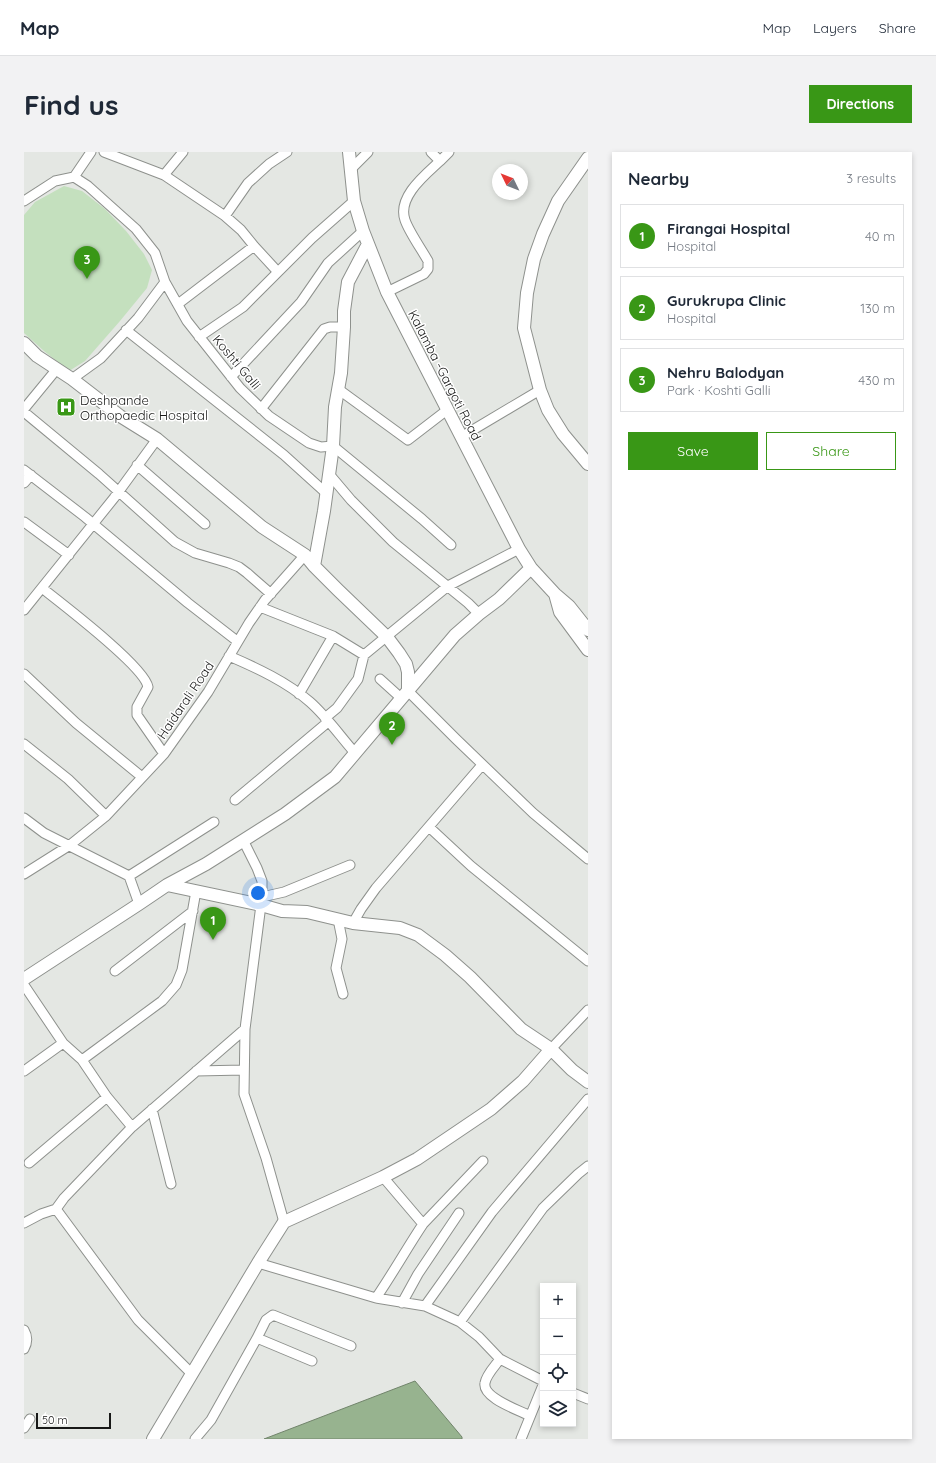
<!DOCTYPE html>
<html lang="en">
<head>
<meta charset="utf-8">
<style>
	:root { --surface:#fff; --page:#f2f2f3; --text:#1f2937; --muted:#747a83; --line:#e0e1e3; --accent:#399716 }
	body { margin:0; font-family:Quicksand,sans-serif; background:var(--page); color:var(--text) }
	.controls { position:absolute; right:12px; bottom:12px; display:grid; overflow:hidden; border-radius:0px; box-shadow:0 2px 6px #0003 }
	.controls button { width:36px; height:36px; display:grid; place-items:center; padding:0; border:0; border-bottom:1px solid var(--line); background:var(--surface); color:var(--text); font:20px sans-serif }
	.compass { position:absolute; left:468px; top:12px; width:36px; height:36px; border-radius:50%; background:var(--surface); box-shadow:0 2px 6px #0003; rotate:313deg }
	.scale { position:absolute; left:12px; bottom:10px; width:75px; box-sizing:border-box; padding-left:4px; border:2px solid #171817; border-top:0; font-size:11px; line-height:14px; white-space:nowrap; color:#171817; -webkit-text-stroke:3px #fff; paint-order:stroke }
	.you { position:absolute; left:234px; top:741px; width:14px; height:14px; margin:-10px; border:3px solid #fff; border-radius:50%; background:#1a73e8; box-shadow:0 0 0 6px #1a73e833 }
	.badge { display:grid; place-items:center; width:26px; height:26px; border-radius:50%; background:var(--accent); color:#fff; font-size:13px; font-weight:700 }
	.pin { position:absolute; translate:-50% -33px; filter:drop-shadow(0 1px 2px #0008) }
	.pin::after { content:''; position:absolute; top:21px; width:14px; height:12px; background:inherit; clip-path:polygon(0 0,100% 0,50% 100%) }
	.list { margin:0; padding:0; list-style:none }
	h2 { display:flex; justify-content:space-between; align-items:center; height:52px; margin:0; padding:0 16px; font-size:17px }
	h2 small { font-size:13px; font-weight:400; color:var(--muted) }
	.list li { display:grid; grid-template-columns:26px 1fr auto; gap:12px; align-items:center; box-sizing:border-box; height:64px; margin:0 8px 8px; padding:0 8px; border:1px solid var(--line); border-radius:0px }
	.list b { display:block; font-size:15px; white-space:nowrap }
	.list p { margin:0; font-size:13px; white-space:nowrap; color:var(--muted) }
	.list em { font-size:13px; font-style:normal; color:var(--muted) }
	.actions { display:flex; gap:8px; padding:12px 16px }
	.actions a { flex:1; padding:9px 0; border:1px solid var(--accent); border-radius:0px; text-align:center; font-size:14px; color:var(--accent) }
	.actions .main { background:var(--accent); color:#fff }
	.icon { flex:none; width:22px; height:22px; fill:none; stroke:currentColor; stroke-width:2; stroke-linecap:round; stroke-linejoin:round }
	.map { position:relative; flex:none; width:564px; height:1287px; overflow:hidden; border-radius:0px }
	header { display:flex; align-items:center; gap:24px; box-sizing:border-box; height:56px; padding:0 20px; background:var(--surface); border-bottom:1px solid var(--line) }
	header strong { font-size:19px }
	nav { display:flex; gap:22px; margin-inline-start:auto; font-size:14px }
	.intro { display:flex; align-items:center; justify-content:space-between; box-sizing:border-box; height:96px; padding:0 24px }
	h1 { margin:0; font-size:28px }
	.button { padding:10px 18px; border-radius:0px; background:var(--accent); color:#fff; font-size:14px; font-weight:700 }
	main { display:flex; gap:24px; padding:0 24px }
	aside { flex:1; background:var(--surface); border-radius:0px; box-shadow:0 2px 6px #0003 }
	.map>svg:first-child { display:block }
	.green { fill:#c4e0be }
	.water { fill:#97b38f; stroke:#71846b }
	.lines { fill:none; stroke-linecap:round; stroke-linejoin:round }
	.street-casing { stroke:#8e918d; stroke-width:11 }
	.secondary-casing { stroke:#8e918d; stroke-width:14 }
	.street { stroke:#fff; stroke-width:9 }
	.secondary { stroke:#fff; stroke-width:12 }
	.labels { text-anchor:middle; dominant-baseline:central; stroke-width:3; stroke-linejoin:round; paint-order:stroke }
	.street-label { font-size:13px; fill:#171817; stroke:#fff }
	.poi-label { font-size:13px; fill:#171817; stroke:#fff; text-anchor:start }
</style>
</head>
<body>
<header>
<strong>Map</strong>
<nav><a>Map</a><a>Layers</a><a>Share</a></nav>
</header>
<div class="intro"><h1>Find us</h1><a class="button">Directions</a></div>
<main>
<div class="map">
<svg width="564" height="1287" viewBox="0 0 564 1287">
	<rect width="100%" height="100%" fill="#e4e7e3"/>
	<path class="green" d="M40,34L58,39L81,57L102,79L120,102L128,118L123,136L96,169L61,209L45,219L20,199L0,181V63L11,50Z"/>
	<path class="water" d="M391,1229L438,1285V1287H240Z"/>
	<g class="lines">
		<defs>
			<path id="street" d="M80,0L140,23L201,64L217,78L230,94L253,119
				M407,0L416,9L425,0
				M327,17L344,0
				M140,23L159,0
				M50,25L64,34L112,77L131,101L141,130L163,169L216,236L245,264L285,291L297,295L309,294L398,367L427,393
				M0,49L31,29L50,25L67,0
				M201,64L224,31L245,12L263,0
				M363,140L400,122L404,117V109C398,98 385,80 381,68C373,45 401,23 416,9
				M154,152L230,94
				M102,178L260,303L302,341
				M175,185L219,155L288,86L330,49
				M207,225L277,150L304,111L339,79
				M48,227L77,206L114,166L141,130
				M314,237L384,288L423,258
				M0,257L32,218
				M237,257L300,177L306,175H320
				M0,260L75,322L151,390L171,401L205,411L215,415L223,421L247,442
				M437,285L516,238
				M113,313L181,372
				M0,318L61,365L164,451L213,489
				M305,322L327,348L369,390L444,451L455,462
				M0,331L7,323
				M0,370L45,403
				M18,436C37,451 121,515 124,535L113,555V563L140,602
				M236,455L309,484L340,503L424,434L495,397
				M0,458L90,346L133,287
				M205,504C233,516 263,530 286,550C303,565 316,584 331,601
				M0,522L52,571L118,625
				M356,527L377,546
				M384,539L432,587L509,661L564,707
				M275,542L309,484
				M301,566L313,556L334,527L340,503
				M0,592L44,627L82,664
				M211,648L304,570
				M0,666L20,681L105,724L115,752
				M405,675L447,714L564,809
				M219,688L233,716L238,729V745L221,877L220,942L242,1006L260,1070
				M0,722L46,693L82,664L140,602L184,540L225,471L241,448L281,403
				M105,724L190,670
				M238,745L260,740L326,713
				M314,767L318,787L312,816L319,842
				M329,771L337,757L352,736L458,613
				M91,819L169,759
				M0,833L39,891L58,908L83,945L108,975
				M527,897L564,858
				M58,908L138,849L152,833L158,818L172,739
				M0,919L39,891
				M172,919L220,918
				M128,957L147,1032
				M5,1011L83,945
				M32,1057L114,1168L168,1222
				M0,1071L17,1062L32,1057L40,1046L108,975L221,877
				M399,1072L459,1009
				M234,1111L352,1146L401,1154L436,1170L455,1185L476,1207L519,1229
				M352,1146C369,1121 383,1096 399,1072L359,1025
				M378,1151L394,1122L435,1061
				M401,1154L468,1060L564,947
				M436,1170L519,1056L554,1022L564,1014
				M0,1178C4,1185 4,1190 0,1197
				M233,1186L242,1168L249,1163L327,1194
				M476,1207C471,1214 462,1223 461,1231C458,1246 495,1258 506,1264
				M549,1241L564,1247
				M0,1276L6,1267
				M171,1287L187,1268L233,1186L288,1209
				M497,1287L519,1233"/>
			<path id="secondary" d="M325,0L330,49L339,79L363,140L495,397L507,416L531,442L545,454L564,478
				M564,6L534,49L519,82L510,107L503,141L500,176L516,238L524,258L539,282L564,312
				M0,191L13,204L48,227L96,264L133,287L238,375L281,403L290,414L314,438L363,485L375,501L382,512L384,520V539
				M290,414L300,359L309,294L311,255L317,221L320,175V159L324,130L344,92
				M531,442L536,460L564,498
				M143,733L237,753L258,759L283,760L329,771L376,776L394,783L421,803L446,825L497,877L527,897L548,918L564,930
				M0,827L115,752L143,733L182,712L261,662L311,625L431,483L455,462L475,447L507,416
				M129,1287L234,1111L260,1070L359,1025L393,1007L467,957L499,929L527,897"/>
		</defs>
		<use href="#street" class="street-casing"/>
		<use href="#secondary" class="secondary-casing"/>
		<use href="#street" class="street"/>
		<use href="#secondary" class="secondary"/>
	</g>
	<defs>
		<symbol id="hospital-square" viewBox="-11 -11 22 22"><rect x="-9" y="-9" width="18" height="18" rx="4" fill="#399716" stroke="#fff"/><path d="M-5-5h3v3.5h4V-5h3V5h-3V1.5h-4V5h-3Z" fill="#fff"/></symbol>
	</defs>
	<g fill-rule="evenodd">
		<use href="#hospital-square" x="31" y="244" width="22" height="22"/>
	</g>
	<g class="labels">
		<g class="street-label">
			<text transform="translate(213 210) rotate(50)">Koshti Galli</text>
			<text transform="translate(421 223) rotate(63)">Kalamba -Gargoti Road</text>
			<text transform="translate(161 548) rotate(-56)">Haidarali Road</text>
		</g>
		<g class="poi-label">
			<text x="56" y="248">Deshpande<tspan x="56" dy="15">Orthopaedic Hospital</tspan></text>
		</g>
	</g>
</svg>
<div class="controls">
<button>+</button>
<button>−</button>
<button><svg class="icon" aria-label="locate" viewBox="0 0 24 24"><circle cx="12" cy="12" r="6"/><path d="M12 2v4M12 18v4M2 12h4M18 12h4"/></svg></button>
<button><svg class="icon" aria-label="layers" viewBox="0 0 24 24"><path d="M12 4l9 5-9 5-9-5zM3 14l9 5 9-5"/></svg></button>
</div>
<svg class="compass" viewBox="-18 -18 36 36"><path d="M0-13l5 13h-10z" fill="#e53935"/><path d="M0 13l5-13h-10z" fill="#747a83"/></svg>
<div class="scale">50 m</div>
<div class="you"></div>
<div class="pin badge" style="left:189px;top:788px">1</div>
<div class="pin badge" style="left:368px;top:593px">2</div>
<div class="pin badge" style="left:63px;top:127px">3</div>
</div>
<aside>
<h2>Nearby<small>3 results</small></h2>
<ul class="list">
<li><span class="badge">1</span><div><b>Firangai Hospital</b><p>Hospital</p></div><em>40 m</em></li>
<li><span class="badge">2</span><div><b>Gurukrupa Clinic</b><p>Hospital</p></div><em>130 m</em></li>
<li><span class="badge">3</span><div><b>Nehru Balodyan</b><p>Park · Koshti Galli</p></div><em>430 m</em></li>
</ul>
<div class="actions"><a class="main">Save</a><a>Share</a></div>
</aside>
</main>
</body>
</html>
